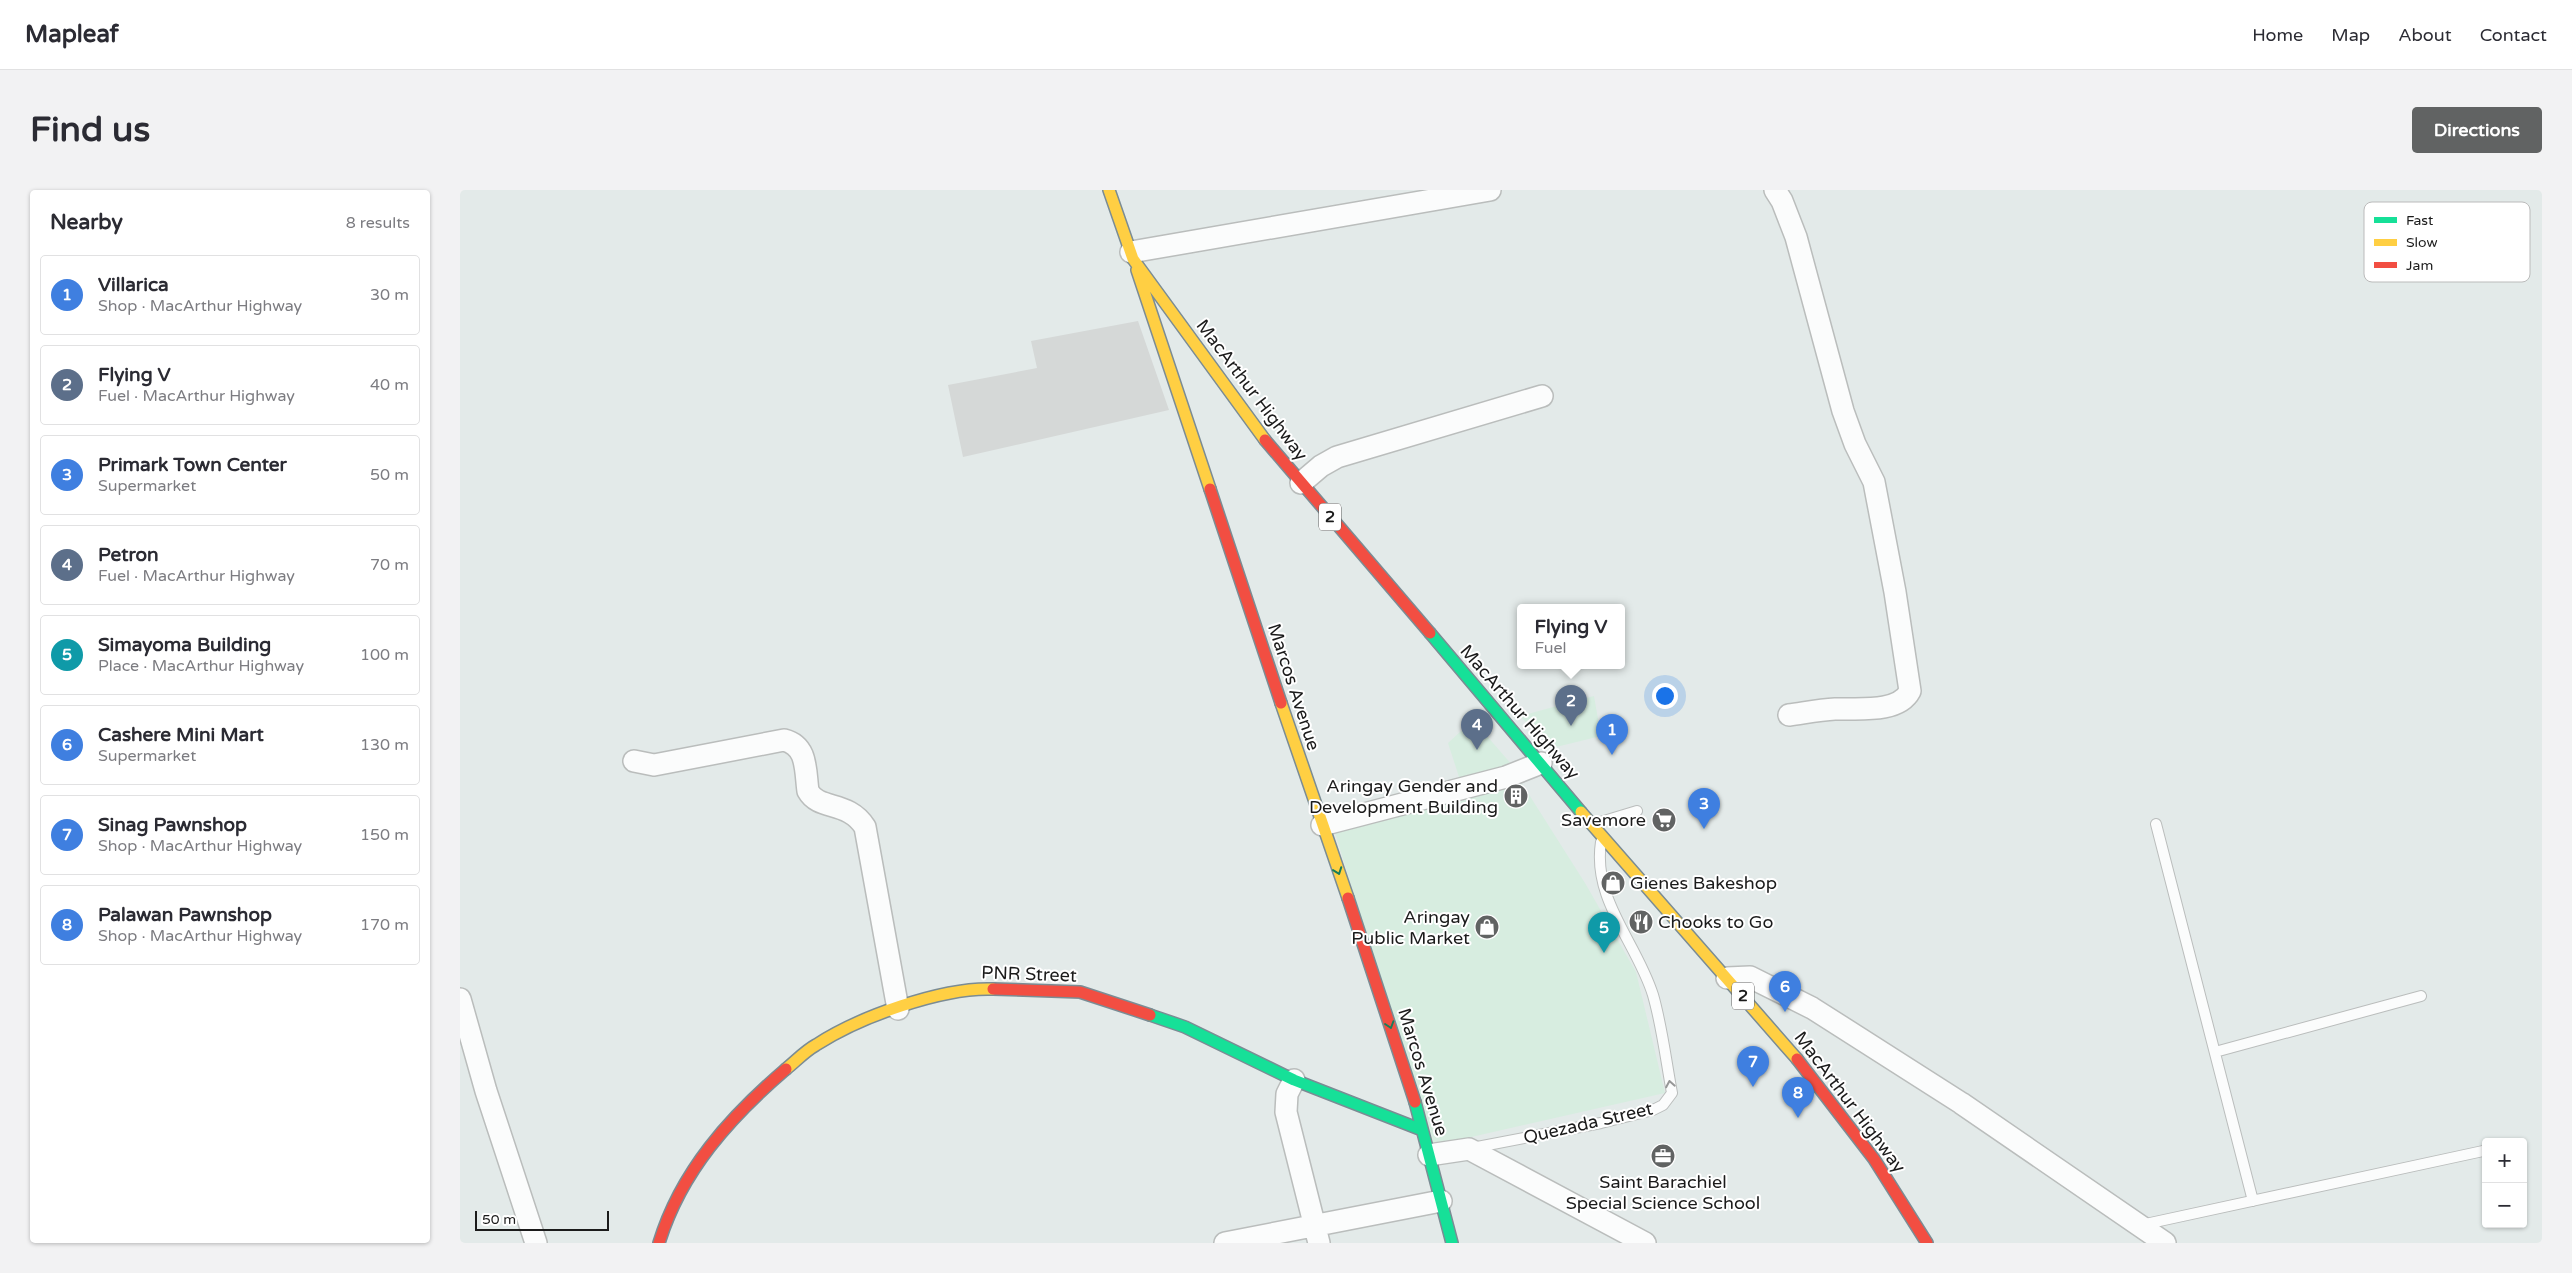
<!DOCTYPE html>
<html lang="en">
<head>
<meta charset="utf-8">
<style>
	:root { --surface:#fff; --page:#f2f2f3; --text:#2b2b33; --muted:#7c7c81; --line:#e1e1e2; --accent:#616363 }
	body { margin:0; font-family:"Varela Round",sans-serif; background:var(--page); color:var(--text) }
	.controls { position:absolute; right:15px; bottom:15px; display:grid; overflow:hidden; border-radius:5px; box-shadow:0 1px 4px #0004 }
	.controls button { width:45px; height:45px; display:grid; place-items:center; padding:0; border:0; border-bottom:1px solid var(--line); background:var(--surface); color:var(--text); font:25px sans-serif }
	.scale { position:absolute; left:15px; bottom:12px; width:134px; box-sizing:border-box; padding-left:5px; border:2px solid #1b1b1b; border-top:0; font-size:14px; line-height:18px; white-space:nowrap; color:#1b1b1b; -webkit-text-stroke:4px #fff; paint-order:stroke }
	.you { position:absolute; left:1204px; top:505px; width:18px; height:18px; margin:-12px; border:4px solid #fff; border-radius:50%; background:#1a73e8; box-shadow:0 0 0 8px #1a73e833 }
	.badge { display:grid; place-items:center; width:32px; height:32px; border-radius:50%; background:var(--accent); color:#fff; font-size:16px; font-weight:700 }
	.pin { position:absolute; translate:-50% -41px; filter:drop-shadow(0 1px 2px #0008) }
	.pin::after { content:''; position:absolute; top:26px; width:18px; height:15px; background:inherit; clip-path:polygon(0 0,100% 0,50% 100%) }
	.popup { position:absolute; left:1057px; top:414px; width:108px; height:65px; box-sizing:border-box; display:grid; place-content:center; border-radius:5px; background:var(--surface); filter:drop-shadow(0 1px 4px #0005); font-size:16px; white-space:nowrap; color:var(--muted) }
	.popup b { font-size:19px; color:var(--text) }
	.popup::after { content:''; position:absolute; left:50%; top:100%; margin-left:-10px; border:10px solid transparent; border-top-color:var(--surface) }
	.list { margin:0; padding:0; list-style:none }
	h2 { display:flex; justify-content:space-between; align-items:center; height:65px; margin:0; padding:0 20px; font-size:21px }
	h2 small { font-size:16px; font-weight:400; color:var(--muted) }
	.list li { display:grid; grid-template-columns:32px 1fr auto; gap:15px; align-items:center; box-sizing:border-box; height:80px; margin:0 10px 10px; padding:0 10px; border:1px solid var(--line); border-radius:5px }
	.list b { display:block; font-size:19px; white-space:nowrap }
	.list p { margin:0; font-size:16px; white-space:nowrap; color:var(--muted) }
	.list em { font-size:16px; font-style:normal; color:var(--muted) }
	.map { position:relative; flex:none; width:2082px; height:1053px; overflow:hidden; border-radius:5px }
	header { display:flex; align-items:center; gap:30px; box-sizing:border-box; height:70px; padding:0 25px; background:var(--surface); border-bottom:1px solid var(--line) }
	header strong { font-size:24px }
	nav { display:flex; gap:28px; margin-inline-start:auto; font-size:18px }
	.intro { display:flex; align-items:center; justify-content:space-between; box-sizing:border-box; height:120px; padding:0 30px }
	h1 { margin:0; font-size:35px }
	.button { padding:12px 22px; border-radius:5px; background:var(--accent); color:#fff; font-size:18px; font-weight:700 }
	main { display:flex; gap:30px; padding:0 30px }
	aside { flex:1; background:var(--surface); border-radius:5px; box-shadow:0 1px 4px #0004 }
	.map>svg:first-child { display:block }
	.commercial { fill:#d7ede0 }
	.religious { fill:#d5d8d7 }
	.lines { fill:none; stroke-linecap:round; stroke-linejoin:round }
	.lane-casing { stroke:#babdbc; stroke-width:12 }
	.street-casing { stroke:#babdbc; stroke-width:24 }
	.fast-casing { stroke:#7b8c94; stroke-width:14 }
	.slow-casing { stroke:#7b8c94; stroke-width:14 }
	.jam-casing { stroke:#7b8c94; stroke-width:14 }
	.lane { stroke:#fbfcfc; stroke-width:10 }
	.street { stroke:#fbfcfc; stroke-width:21 }
	.fast { stroke:#16e098; stroke-width:11 }
	.slow { stroke:#ffcf43; stroke-width:11 }
	.jam { stroke:#f24e42; stroke-width:11 }
	.oneway { stroke:#187e5a }
	.oneway2 { stroke:#969797 }
	.labels { text-anchor:middle; dominant-baseline:central; stroke-width:4; stroke-linejoin:round; paint-order:stroke }
	.shield { fill:#fff; stroke:#5f5f5f; stroke-width:1 }
	.shield-label { font-size:16px; font-weight:bold; fill:#1b1b1b }
	.street-label { font-size:18px; fill:#1b1b1b; stroke:#fff }
	.poi-label { font-size:18px; fill:#1b1b1b; stroke:#fff; text-anchor:end }
	.key { fill:#fff; stroke:#bbb; stroke-width:1 }
	.key-label { font-size:14px; fill:#1b1b1b }
</style>
</head>
<body>
<header>
<strong>Mapleaf</strong>
<nav><a>Home</a><a>Map</a><a>About</a><a>Contact</a></nav>
</header>
<div class="intro"><h1>Find us</h1><a class="button">Directions</a></div>
<main>
<aside>
<h2>Nearby<small>8 results</small></h2>
<ul class="list">
<li><span class="badge" style="background:#3f7fe0">1</span><div><b>Villarica</b><p>Shop · MacArthur Highway</p></div><em>30 m</em></li>
<li><span class="badge" style="background:#5c6f8a">2</span><div><b>Flying V</b><p>Fuel · MacArthur Highway</p></div><em>40 m</em></li>
<li><span class="badge" style="background:#3f7fe0">3</span><div><b>Primark Town Center</b><p>Supermarket</p></div><em>50 m</em></li>
<li><span class="badge" style="background:#5c6f8a">4</span><div><b>Petron</b><p>Fuel · MacArthur Highway</p></div><em>70 m</em></li>
<li><span class="badge" style="background:#0f9aa8">5</span><div><b>Simayoma Building</b><p>Place · MacArthur Highway</p></div><em>100 m</em></li>
<li><span class="badge" style="background:#3f7fe0">6</span><div><b>Cashere Mini Mart</b><p>Supermarket</p></div><em>130 m</em></li>
<li><span class="badge" style="background:#3f7fe0">7</span><div><b>Sinag Pawnshop</b><p>Shop · MacArthur Highway</p></div><em>150 m</em></li>
<li><span class="badge" style="background:#3f7fe0">8</span><div><b>Palawan Pawnshop</b><p>Shop · MacArthur Highway</p></div><em>170 m</em></li>
</ul>
</aside>
<div class="map">
<svg width="2082" height="1053" viewBox="0 0 2082 1053">
	<rect width="100%" height="100%" fill="#e3eae9"/>
	<path class="commercial" d="M1134,506L1141,546L1092,558L1060,526Z
		M1013,530L1053,576L1000,590L988,553Z
		M1061,592L1125,693L1176,782L1205,903L972,956L875,643Z"/>
	<path class="religious" d="M678,131L709,220L503,267L488,195L577,178L571,151Z"/>
	<g class="lines">
		<defs>
			<path id="lane" d="M1134,634L1177,621
				M1696,634L1793,1011
				M1755,862L1961,806
				M1012,958L1141,933L1193,920L1203,915L1212,903C1206,871 1202,836 1193,805C1177,753 1132,710 1141,652
				M1681,1035L2023,961"/>
			<path id="street" d="M1315,0L1322,11L1336,47L1383,221L1395,254L1414,292L1435,402L1450,501C1438,524 1396,518 1375,519C1359,520 1344,523 1329,525
				M671,62L1030,0
				M841,293L861,276L877,267L1082,206
				M174,571L194,575L324,550C348,556 345,580 348,601C359,621 388,610 405,637L438,819
				M862,635L1046,587L1081,573
				M1267,788L1290,787L1352,818L1501,913L1705,1053
				M0,809L26,901L76,1053
				M834,890L827,904L826,922L859,1053
				M969,965L1009,959L1185,1053
				M765,1053L981,1011"/>
			<path id="fast" d="M970,443L1121,622
				M690,825L725,837L834,890L962,940
				M955,912L992,1053"/>
			<path id="slow" d="M649,0L673,69L805,250
				M677,80L750,299
				M821,513L888,708
				M1121,622L1337,869
				M326,879C336,871 345,861 356,855C399,827 482,797 533,799"/>
			<path id="jam" d="M805,250L970,443
				M750,299L821,513
				M888,708L955,912
				M533,799L620,802L690,825
				M1337,869L1414,969L1467,1053
				M199,1053C221,981 270,927 326,879"/>
		</defs>
		<use href="#lane" class="lane-casing"/>
		<use href="#street" class="street-casing"/>
		<use href="#fast" class="fast-casing"/>
		<use href="#slow" class="slow-casing"/>
		<use href="#jam" class="jam-casing"/>
		<use href="#lane" class="lane"/>
		<use href="#street" class="street"/>
		<use href="#fast" class="fast"/>
		<use href="#slow" class="slow"/>
		<use href="#jam" class="jam"/>
	</g>
	<defs><path id="oneway-chevron" d="M-2-3.5L2.5 0L-2 3.5" fill="none" stroke-width="1.6" stroke-linecap="round" stroke-linejoin="round" transform="scale(1.25)"/></defs>
	<g class="oneway">
		<use href="#oneway-chevron" transform="translate(878 681) rotate(70)"/>
		<use href="#oneway-chevron" transform="translate(930 835) rotate(72)"/>
	</g>
	<use class="oneway2" href="#oneway-chevron" transform="translate(1210 894) rotate(-100)"/>
	<defs>
		<symbol id="building-disc" viewBox="-11 -11 22 22"><circle r="9.5" fill="#616363" stroke="#fff"/><path d="M-4-6H4V6H1V3H-1V6H-4ZM-2.5-4.3h1.7v1.8h-1.7ZM.8-4.3h1.7v1.8H.8ZM-2.5-1h1.7V.8h-1.7ZM.8-1h1.7V.8H.8Z" fill="#fff"/></symbol>
		<symbol id="supermarket-disc" viewBox="-11 -11 22 22"><circle r="9.5" fill="#616363" stroke="#fff"/><path d="M-6-5.5h2.5l.6 2H6L4.5 2H-2.5L-4.4-4H-6ZM-1.5 3.2a1.3 1.3 0 1 0 .1 0ZM3 3.2a1.3 1.3 0 1 0 .1 0Z" fill="#fff"/></symbol>
		<symbol id="shop-disc" viewBox="-11 -11 22 22"><circle r="9.5" fill="#616363" stroke="#fff"/><path d="M-5-2.5h2.3a2.7 3.5 0 0 1 5.4 0H5L5.5 6h-11ZM-1.5-2.5h3a1.5 2.3 0 0 0-3 0Z" fill="#fff"/></symbol>
		<symbol id="restaurant-disc" viewBox="-11 -11 22 22"><circle r="9.5" fill="#616363" stroke="#fff"/><path d="M-5-6h1v4h1v-4h1v4h1v-4h1v5L-1.5 .5V6h-2V.5L-5-1ZM5-6V6H3V1.5H1.5Q1.5-4 5-6Z" fill="#fff"/></symbol>
		<symbol id="office-disc" viewBox="-11 -11 22 22"><circle r="9.5" fill="#616363" stroke="#fff"/><path d="M-6-3h4V-5.5h4V-3h4V5H-6ZM-1-4.5V-3h2v-1.5ZM-6 0V1H6V0Z" fill="#fff"/></symbol>
	</defs>
	<g fill-rule="evenodd">
		<use href="#building-disc" x="1042" y="592" width="28" height="28"/>
		<use href="#supermarket-disc" x="1190" y="616" width="28" height="28"/>
		<use href="#shop-disc" x="1139" y="679" width="28" height="28"/>
		<use href="#restaurant-disc" x="1167" y="718" width="28" height="28"/>
		<use href="#shop-disc" x="1013" y="723" width="28" height="28"/>
		<use href="#office-disc" x="1189" y="952" width="28" height="28"/>
	</g>
	<g class="labels">
		<g class="shield">
			<rect x="859" y="313.5" width="22" height="27" rx="4"/>
			<rect x="1272" y="792.5" width="22" height="27" rx="4"/>
		</g>
		<g class="shield-label">
			<text x="870" y="327">2</text>
			<text x="1283" y="806">2</text>
		</g>
		<g class="street-label">
			<text transform="translate(792 200) rotate(53)">MacArthur Highway</text>
			<text transform="translate(834 497) rotate(72)">Marcos Avenue</text>
			<text transform="translate(1060 522) rotate(49)">MacArthur Highway</text>
			<text transform="translate(569 784) rotate(2)">PNR Street</text>
			<text transform="translate(963 882) rotate(73)">Marcos Avenue</text>
			<text transform="translate(1390 912) rotate(53)">MacArthur Highway</text>
			<text transform="translate(1128 933) rotate(-13)">Quezada Street</text>
		</g>
		<g class="poi-label">
			<text x="1038" y="596">Aringay Gender and<tspan x="1038" dy="21">Development Building</tspan></text>
			<text x="1186" y="630">Savemore</text>
			<text x="1170" y="693" text-anchor="start">Gienes Bakeshop</text>
			<text x="1010" y="727">Aringay<tspan x="1010" dy="21">Public Market</tspan></text>
			<text x="1198" y="732" text-anchor="start">Chooks to Go</text>
			<text x="1203" y="992" text-anchor="middle">Saint Barachiel<tspan x="1203" dy="21">Special Science School</tspan></text>
		</g>
	</g>
	<rect x="1904" y="12" width="166" height="80" rx="8" class="key"/>
	<rect x="1914" y="27" width="23" height="6" fill="#16e098"/>
	<rect x="1914" y="49" width="23" height="7" fill="#ffcf43"/>
	<rect x="1914" y="72" width="23" height="6" fill="#f24e42"/>
	<g class="key-label">
		<text x="1946" y="35">Fast</text>
		<text x="1946" y="57">Slow</text>
		<text x="1946" y="80">Jam</text>
	</g>
</svg>
<div class="controls">
<button>+</button>
<button>−</button>
</div>
<div class="scale">50 m</div>
<div class="you"></div>
<div class="pin badge" style="left:1152px;top:565px;background:#3f7fe0">1</div>
<div class="pin badge" style="left:1111px;top:536px;background:#5c6f8a">2</div>
<div class="popup"><b>Flying V</b>Fuel</div>
<div class="pin badge" style="left:1244px;top:639px;background:#3f7fe0">3</div>
<div class="pin badge" style="left:1017px;top:560px;background:#5c6f8a">4</div>
<div class="pin badge" style="left:1144px;top:763px;background:#0f9aa8">5</div>
<div class="pin badge" style="left:1325px;top:822px;background:#3f7fe0">6</div>
<div class="pin badge" style="left:1293px;top:897px;background:#3f7fe0">7</div>
<div class="pin badge" style="left:1338px;top:928px;background:#3f7fe0">8</div>
</div>
</main>
</body>
</html>
